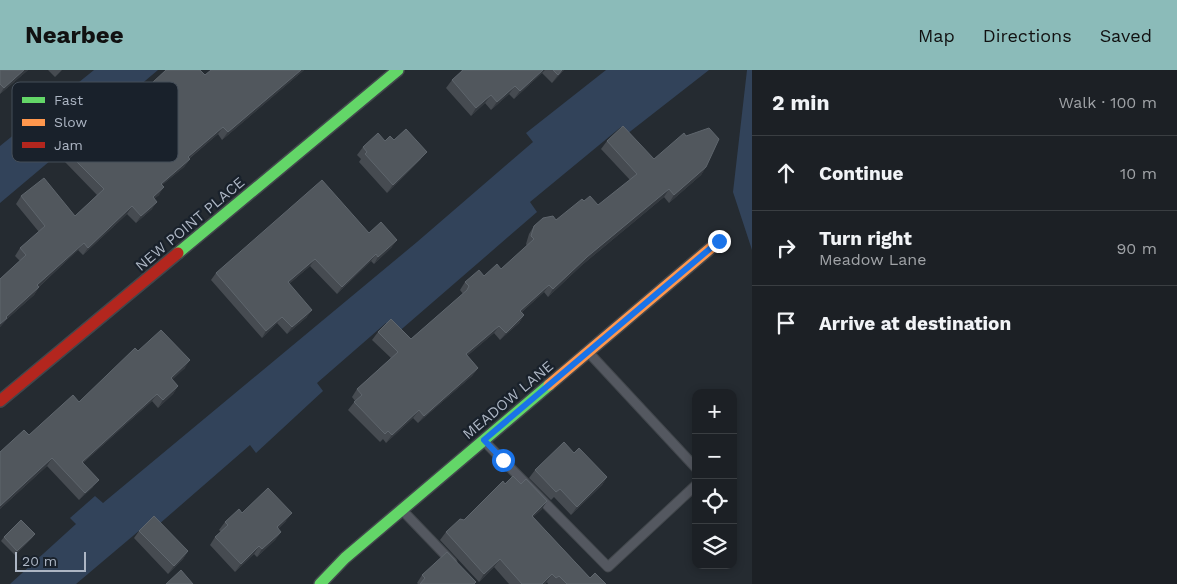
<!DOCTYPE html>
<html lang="en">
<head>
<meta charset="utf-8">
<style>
	:root { --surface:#1c2025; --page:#25282d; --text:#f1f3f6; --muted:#a0a3a7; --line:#3a3e42; --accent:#8bbbb9 }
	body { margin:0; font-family:"Work Sans",sans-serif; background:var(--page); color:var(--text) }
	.controls { position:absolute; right:15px; bottom:15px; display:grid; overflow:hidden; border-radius:10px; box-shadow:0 2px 8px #0003 }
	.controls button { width:45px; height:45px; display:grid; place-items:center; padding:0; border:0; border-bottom:1px solid var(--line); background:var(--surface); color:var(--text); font:25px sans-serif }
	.scale { position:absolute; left:15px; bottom:12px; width:71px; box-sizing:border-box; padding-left:5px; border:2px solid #adb6c4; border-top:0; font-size:14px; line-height:18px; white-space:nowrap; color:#adb6c4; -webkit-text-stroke:4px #19212b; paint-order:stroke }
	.stop { position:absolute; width:15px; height:15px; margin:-11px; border:4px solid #1a73e8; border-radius:50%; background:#fff }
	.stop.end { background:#1a73e8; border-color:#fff; box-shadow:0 1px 5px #0008 }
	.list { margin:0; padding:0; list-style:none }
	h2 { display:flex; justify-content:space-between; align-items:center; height:65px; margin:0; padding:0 20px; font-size:21px }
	h2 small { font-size:16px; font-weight:400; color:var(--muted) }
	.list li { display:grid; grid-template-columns:32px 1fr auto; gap:15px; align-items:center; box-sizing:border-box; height:75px; padding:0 20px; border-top:1px solid var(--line) }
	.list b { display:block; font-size:19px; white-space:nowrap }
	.list p { margin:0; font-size:16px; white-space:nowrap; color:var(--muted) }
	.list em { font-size:16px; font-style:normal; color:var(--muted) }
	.icon { flex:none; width:28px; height:28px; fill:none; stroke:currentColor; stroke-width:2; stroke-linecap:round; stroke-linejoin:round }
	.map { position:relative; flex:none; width:752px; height:514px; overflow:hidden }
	header { display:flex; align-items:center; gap:30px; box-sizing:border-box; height:70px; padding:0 25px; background:var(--accent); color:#111 }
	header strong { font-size:24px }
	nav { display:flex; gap:28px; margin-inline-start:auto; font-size:18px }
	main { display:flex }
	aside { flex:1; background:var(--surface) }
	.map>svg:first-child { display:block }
	.water { fill:#32435a }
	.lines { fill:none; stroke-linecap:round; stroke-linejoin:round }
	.lane-casing { stroke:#42474c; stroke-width:11 }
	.fast-casing { stroke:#42474c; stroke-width:14 }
	.slow-casing { stroke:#42474c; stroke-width:14 }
	.jam-casing { stroke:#42474c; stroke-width:14 }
	.lane { stroke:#545860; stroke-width:9 }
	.fast { stroke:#63d668; stroke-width:11 }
	.slow { stroke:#ff974d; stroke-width:11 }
	.jam { stroke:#b3261e; stroke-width:11 }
	.wall { fill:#464b51 }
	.shaded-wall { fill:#34393f }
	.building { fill:#51575d; stroke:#5f666d }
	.route { stroke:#1a73e8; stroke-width:6 }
	.labels { text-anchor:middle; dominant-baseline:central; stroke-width:4.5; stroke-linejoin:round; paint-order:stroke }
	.street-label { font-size:15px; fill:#adb6c4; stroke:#19212b }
	.key { fill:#19212b; stroke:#454e59; stroke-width:1 }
	.key-label { font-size:14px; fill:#adb6c4 }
</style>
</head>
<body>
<header>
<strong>Nearbee</strong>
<nav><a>Map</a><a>Directions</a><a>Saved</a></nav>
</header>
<main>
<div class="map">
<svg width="752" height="514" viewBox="0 0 752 514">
	<rect width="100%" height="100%" fill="#252b31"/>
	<path class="water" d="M94,0H158L0,133V76Z
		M606,0H709L627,64L621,57L530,132L537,142L396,264L386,253L317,313L323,321L256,383L250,375L158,455L153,449L76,514H10L76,454L70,448L95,426L103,433L417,172L533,72L526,63Z
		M747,0H752V180L733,122Z"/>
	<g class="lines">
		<defs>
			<path id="lane" d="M590,284L696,398
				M485,372L608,497L696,415
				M404,442L452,492"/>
			<path id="fast" d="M178,183L398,0
				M320,514L345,488L549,315"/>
			<path id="slow" d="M549,315L719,171"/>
			<path id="jam" d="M0,331L178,183"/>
		</defs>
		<use href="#lane" class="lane-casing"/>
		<use href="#fast" class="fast-casing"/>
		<use href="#slow" class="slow-casing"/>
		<use href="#jam" class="jam-casing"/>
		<use href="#lane" class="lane"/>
		<use href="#fast" class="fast"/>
		<use href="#slow" class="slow"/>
		<use href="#jam" class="jam"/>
	</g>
	<path class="wall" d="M0,0H28L0,24Z
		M48,0H62L55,7Z
		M304,0L222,70L218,64L189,89H190L184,97L162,115L159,125L155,128L152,139L136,153L127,144L83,185L78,180L39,217L34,225L7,249L0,257V209L20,191L15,186L20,178L39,162L16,134L21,126L75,146L97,125L65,92L70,85L105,86L146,59L168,40L148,19L153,12L205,5Z
		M461,0H564L552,13L542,3L514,29L509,24L491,40L485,33L471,46L446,18L452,10L462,1Z
		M394,70L421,89L387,123L359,92L361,89L357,85L363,77L385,71Z
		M607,71L654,89L706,97L701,105L669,133L664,127L582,195L548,227L544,222L522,242L524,245L519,253L500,270L494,263L467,286L478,298L472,306L418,353L413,348L386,373L383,369L380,372L348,340L355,331L352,327L357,319L391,288L372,270L378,262L411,269L463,224L460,220L465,212L484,206L501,199L527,176L526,174L529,164L534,156L556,150L584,131L598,135L630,110L601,79Z
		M369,163L392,177L374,194L371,191L337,224L310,196L289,214L307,247L287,264L277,253L262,268L211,210L216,203Z
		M138,281L185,298L172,309L178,316L173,324L158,338L152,331L83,393L93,417L79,430L47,396L0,439V382L29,365L79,332Z
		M574,383L607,407L602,415L571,445L554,427L551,430L529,408L535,400Z
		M505,414L542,439L533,447L590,508L606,514H548L547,512L545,514H509L494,497L479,512L440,470L446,462L464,450Z
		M286,451L278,459L281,462L275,470L257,487L254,484L235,502L210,475L215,467L221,462L219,460L225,452Z
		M139,461L188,481L183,489L168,504L134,468Z
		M35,464L32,468L15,485L1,471L4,467Z
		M422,505L475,514H418L417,513Z"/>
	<path class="shaded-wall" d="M24,0H28L0,24L4,18Z
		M301,0H304L222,70L228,62Z
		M543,0H545L542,3L514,29L520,21Z
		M562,0H564L552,13L558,5Z
		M515,16L509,24L491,40L497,32Z
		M491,25L485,33L471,46L476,38Z
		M223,57L218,64L182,94L188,87Z
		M427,82L421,89L387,123L393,115Z
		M190,89L184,97L155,121L161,114Z
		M706,97L701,105L669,133L674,125Z
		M164,117L159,125L148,134L153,127Z
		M669,119L664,127L582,195L548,227L553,219L587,187Z
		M157,132L152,139L136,153L141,146Z
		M132,136L127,144L83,185L88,178Z
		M397,170L392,177L374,194L378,187Z
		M84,173L78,180L32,223L37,215Z
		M376,184L371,191L337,224L342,217Z
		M315,189L310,196L283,219L288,212Z
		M549,215L544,222L515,248L520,241Z
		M39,217L34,225L7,249L0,257V254L6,247Z
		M312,240L307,247L287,264L292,257Z
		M524,245L519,253L500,270L506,263Z
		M282,247L277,253L262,268L266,261Z
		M499,256L494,263L460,292L466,284Z
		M190,290L185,298L166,316L171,308Z
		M478,298L472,306L418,353L424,346Z
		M178,316L173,324L158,338L163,330Z
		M157,324L152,331L76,399L82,392Z
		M419,340L413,348L386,373L392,365Z
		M52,388L47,396L0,439V436Z
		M607,407L602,415L571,445L577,437Z
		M99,410L93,417L79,430L85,423Z
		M547,431L542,439L526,454L532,446Z
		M292,443L286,451L271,465L277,457Z
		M281,462L275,470L257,487L262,479Z
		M35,464L32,468L15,485L17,481Z
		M259,476L254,484L235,502L241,494Z
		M188,481L183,489L168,504L174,496Z
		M500,489L494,497L479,512L484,504Z
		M552,504L545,514H542Z"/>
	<path class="building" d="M0,0H24L4,18L0,14Z
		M166,0H200L205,5L211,0H301L228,62L223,57L188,87L190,89L161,114L164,117L153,127L157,132L141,146L132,136L88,178L84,173L37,215L39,217L6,247L7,248L0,254V209L26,185L20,178L45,156L21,126L44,108L75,146L104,119L70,85L87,67L105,86L142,53L146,59L175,34L153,12Z
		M463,0H543L520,21L515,16L497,32L491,25L476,38L452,10Z
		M553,0H562L558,5Z
		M623,56L654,89L684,63L686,66L709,58L719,69L706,97L674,125L669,119L587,187L553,219L549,215L520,241L524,245L506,263L499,256L466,284L478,298L424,346L419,340L392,365L388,361L385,364L354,332L362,325L357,319L398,282L378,262L391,249L411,269L467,220L469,216L465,212L479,200L484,206L497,194L501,199L534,169L531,166L534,156L543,148L553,146L556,150L582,129L584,131L590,126L598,135L637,104L607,71Z
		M406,59L427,82L393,115L365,84L367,82L363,77L378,63L385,71L390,66L394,70Z
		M322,110L369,163L381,152L397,170L378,187L376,184L342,217L315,189L288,212L312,240L292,257L282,247L266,261L216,203Z
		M161,260L190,290L171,308L178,316L163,330L157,324L82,392L99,410L85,423L52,388L0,436V382L24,360L29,365L73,325L79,332L135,278L138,281Z
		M564,372L574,383L579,378L607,407L577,437L560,419L556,422L535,400Z
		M513,406L521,414L526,409L547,431L532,446L590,508L595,503L606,514H567L559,506L556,508L552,504L542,514H522L500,489L484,504L446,462L460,449L464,450L503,411L505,414Z
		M268,418L292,443L277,457L281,462L262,479L259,476L241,494L215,467L228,455L225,452L239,439L242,443Z
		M154,446L188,481L174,496L139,461Z
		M21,450L35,464L17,481L4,467Z
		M447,482L476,512L474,514H420L425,508L422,505Z
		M181,500L193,514H166Z"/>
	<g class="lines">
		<path class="route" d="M503,390L484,370L719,171"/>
	</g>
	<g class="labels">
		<g class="street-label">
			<text transform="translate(190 154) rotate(-40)">NEW POINT PLACE</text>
			<text transform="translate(508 330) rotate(-40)">MEADOW LANE</text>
		</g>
	</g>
	<rect x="12" y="12" width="166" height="80" rx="8" class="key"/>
	<rect x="22" y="27" width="23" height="6" fill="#63d668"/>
	<rect x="22" y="49" width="23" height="7" fill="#ff974d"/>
	<rect x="22" y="72" width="23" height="6" fill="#b3261e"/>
	<g class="key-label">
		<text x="54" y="35">Fast</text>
		<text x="54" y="57">Slow</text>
		<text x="54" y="80">Jam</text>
	</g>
</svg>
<div class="controls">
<button>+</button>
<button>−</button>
<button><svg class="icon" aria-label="locate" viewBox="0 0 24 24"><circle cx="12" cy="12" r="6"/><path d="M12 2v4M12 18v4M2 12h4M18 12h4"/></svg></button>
<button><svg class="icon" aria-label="layers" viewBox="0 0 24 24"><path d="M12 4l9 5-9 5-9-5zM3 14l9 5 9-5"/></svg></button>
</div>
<div class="scale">20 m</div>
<div class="stop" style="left:503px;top:390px"></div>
<div class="stop end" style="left:719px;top:171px"></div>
</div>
<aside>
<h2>2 min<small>Walk · 100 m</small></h2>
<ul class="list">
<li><svg class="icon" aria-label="ahead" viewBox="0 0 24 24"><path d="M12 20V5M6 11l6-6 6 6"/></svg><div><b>Continue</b></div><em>10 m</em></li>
<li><svg class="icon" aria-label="right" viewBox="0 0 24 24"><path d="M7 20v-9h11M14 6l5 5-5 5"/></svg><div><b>Turn right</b><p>Meadow Lane</p></div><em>90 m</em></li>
<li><svg class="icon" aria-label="arrive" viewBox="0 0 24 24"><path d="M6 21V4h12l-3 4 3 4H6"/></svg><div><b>Arrive at destination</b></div></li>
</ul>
</aside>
</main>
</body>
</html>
